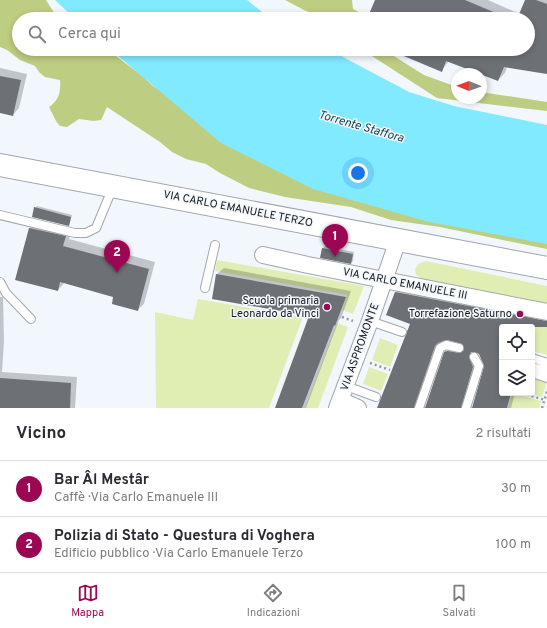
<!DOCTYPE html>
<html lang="it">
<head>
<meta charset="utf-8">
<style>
	:root { --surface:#fff; --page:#f7f7f7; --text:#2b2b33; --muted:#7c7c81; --line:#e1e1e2; --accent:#9c0753 }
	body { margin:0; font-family:Overpass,sans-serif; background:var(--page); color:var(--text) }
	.controls { position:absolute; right:12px; bottom:12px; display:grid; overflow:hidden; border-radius:4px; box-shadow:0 2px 6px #0003 }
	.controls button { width:36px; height:36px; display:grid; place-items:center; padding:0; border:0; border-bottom:1px solid var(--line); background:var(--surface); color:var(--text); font:20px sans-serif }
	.compass { position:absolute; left:451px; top:68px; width:36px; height:36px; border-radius:50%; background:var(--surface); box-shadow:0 2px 6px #0003; rotate:271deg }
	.you { position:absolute; left:358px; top:173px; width:14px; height:14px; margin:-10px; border:3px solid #fff; border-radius:50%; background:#1a73e8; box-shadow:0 0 0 6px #1a73e833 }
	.badge { display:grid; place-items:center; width:26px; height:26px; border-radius:50%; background:var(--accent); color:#fff; font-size:13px; font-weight:700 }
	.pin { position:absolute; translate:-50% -33px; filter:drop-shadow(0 1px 2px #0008) }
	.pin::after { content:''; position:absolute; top:21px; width:14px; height:12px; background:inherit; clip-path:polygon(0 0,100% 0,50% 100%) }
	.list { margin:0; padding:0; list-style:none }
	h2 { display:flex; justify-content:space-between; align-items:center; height:52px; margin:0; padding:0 16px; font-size:17px }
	h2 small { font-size:13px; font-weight:400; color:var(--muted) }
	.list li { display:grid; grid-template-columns:26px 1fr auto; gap:12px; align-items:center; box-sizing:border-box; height:56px; padding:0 16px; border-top:1px solid var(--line) }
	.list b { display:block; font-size:15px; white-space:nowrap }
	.list p { margin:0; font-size:13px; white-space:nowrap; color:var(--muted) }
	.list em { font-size:13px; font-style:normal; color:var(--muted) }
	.icon { flex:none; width:22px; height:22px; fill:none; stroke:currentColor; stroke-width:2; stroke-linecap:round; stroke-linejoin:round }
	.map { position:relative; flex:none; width:547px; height:408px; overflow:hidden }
	.search { position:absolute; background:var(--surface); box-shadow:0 2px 6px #0003; left:12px; right:12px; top:12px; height:44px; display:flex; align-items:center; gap:10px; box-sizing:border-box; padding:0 14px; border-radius:22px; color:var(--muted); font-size:15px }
	.sheet { height:164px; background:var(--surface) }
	nav { display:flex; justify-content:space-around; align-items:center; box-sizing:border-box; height:56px; border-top:1px solid var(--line); background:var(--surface); font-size:11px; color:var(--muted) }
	nav a { display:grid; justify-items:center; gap:2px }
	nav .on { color:var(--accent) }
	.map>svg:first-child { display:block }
	.green { fill:#e0eeb3 }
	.forest { fill:#bdcd81 }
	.water { fill:#81eafe }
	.shadow { fill:#0003; fill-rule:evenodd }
	.building { fill:#6d7176 }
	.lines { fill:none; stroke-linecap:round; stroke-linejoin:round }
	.lane-casing { stroke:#a2a7ad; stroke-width:10 }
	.street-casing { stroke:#a2a7ad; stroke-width:18 }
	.secondary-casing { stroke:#a2a7ad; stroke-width:24 }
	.path { stroke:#95999d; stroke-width:2.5; stroke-dasharray:2 3; stroke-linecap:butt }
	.lane { stroke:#fff; stroke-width:8 }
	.street { stroke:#fff; stroke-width:16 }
	.secondary { stroke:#fff; stroke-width:22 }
	.poi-dot { fill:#9c0753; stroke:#f1f7fc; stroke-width:1.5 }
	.labels { text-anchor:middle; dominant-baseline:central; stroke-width:3; stroke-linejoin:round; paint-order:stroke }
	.street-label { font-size:11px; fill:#16181a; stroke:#f1f7fc }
	.poi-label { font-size:11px; fill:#16181a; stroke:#f1f7fc; text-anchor:end }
	.water-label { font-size:12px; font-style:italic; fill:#14454d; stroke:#f1f7fc }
</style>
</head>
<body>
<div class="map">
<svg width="547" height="408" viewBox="0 0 547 408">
	<rect width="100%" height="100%" fill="#f1f7fc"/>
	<path class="green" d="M217,260L364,286L353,314L342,310L347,295L215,271Z
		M426,261L547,286V307L423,279L416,275L415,269L418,264Z
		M198,299L303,317L269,408H156L155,312L193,320Z
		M530,317L547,320V355L532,351V327H528Z
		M337,323L348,327L318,408H305Z
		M380,338L398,345L390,367L372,360Z
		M369,367L388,374L381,391L363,384Z
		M532,376L547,381L542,397L529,393H532Z
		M512,393L541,401L539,408H508Z"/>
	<path class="forest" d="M0,0H46L58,19H19V49H107L141,75L153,86L174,99L547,221V249L440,227L391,220L351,207L285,197L249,188L220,173L206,164L186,159L172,152L160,142L107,107L101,120L94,121L79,119L67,127L60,126L56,121L49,107C59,101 61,91 60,80L45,77L39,72L35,66L20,60L7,50L0,47Z
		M285,0H352L353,9L361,13L358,19H325L322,16L306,11Z
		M361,49H381L389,53L424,75L457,87V98H481V92L547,102V111L437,98Z"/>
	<path class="water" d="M55,0H247L271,19H75Z
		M110,49H328L409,92L454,106L547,125V244L429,222L313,189L221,143Z"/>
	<path class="shadow" d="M377,0H488L520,14L526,0H547V73L507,67L505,73L498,80L449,61L441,71L390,49H528V19H369Z
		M0,68L27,74L19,108L13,115L0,112Z
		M37,206L72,215L70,223L68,225L35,208Z
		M36,221L72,230L69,239L155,262L144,304L137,310L115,296L65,282L58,290L16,279L30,228Z
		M325,246L354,252L353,261L351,263L323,248Z
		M224,268L351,291L341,318L339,320L306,408H276L311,315L213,298L217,274Z
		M403,286L535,312L532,329V327H502V393H515L511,408H379L412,323L396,292ZM447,339L461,342L466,347L454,345L445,352L426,407L421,406L420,399L440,341ZM475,350L479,353L485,367L473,407H472L468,405L479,360Z
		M0,297H3L4,341L2,372L77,377L75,408H0Z"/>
	<path class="building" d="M375,0H465L510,19H367Z
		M525,0H536L547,4V74L504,67L498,81L446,61L442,72L387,49H528V19H517Z
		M0,76L21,80L13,116L0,113Z
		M34,207L71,217L69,226L32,217Z
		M29,228L66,236L63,246L149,269L138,311L112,304L113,297L60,282L58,291L15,280Z
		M322,248L353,254L351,264L320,258Z
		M216,274L346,297L335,326L334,325L302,408H275L309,316L212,299Z
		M395,292L547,321V327H502V393H511L507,408H472L484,366L479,354L474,352H471L469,357L473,367L461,408H425L444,352L447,351L460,353L464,350L462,344L447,340L438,343L435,346L414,408H377L410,324L386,315Z
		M0,378L71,383L70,408H0Z"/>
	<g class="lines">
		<defs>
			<path id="lane" d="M0,215L75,233H86L96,228L113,187
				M0,282L6,293L31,319
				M205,288L215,245
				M370,321L402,332
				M532,358L547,363
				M532,367L547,371
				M532,373L547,378
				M346,386L376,397
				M419,408L440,348L446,345L459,348
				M466,408L479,366L474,357"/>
			<path id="street" d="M263,255L308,265L547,312
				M340,400L358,408
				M337,408L370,321L398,240"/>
			<path id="secondary" d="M0,165L547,268"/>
		</defs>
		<use href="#lane" class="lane-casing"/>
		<use href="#street" class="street-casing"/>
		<use href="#secondary" class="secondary-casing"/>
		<path class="path" d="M342,317L353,321
			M370,363L390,370
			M522,393L545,400
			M542,408L547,391"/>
		<use href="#lane" class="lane"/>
		<use href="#street" class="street"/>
		<use href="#secondary" class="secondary"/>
	</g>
	<g class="poi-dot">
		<circle cx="327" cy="307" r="4"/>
		<circle cx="520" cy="314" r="4"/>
	</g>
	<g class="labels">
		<g class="street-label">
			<text transform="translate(238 209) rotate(11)">VIA CARLO EMANUELE TERZO</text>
			<text transform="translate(405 284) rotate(11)">VIA CARLO EMANUELE III</text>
			<text transform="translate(360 347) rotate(-70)">VIA ASPROMONTE</text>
		</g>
		<g class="poi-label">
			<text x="319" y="301">Scuola primaria<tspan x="319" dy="13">Leonardo da Vinci</tspan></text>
			<text x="512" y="314">Torrefazione Saturno</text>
		</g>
		<g class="water-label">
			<text transform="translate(361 127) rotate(16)">Torrente Staffora</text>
		</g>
	</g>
</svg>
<div class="controls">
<button><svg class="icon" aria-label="locate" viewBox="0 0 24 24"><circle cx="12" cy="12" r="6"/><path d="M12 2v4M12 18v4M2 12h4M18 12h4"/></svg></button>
<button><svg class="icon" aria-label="layers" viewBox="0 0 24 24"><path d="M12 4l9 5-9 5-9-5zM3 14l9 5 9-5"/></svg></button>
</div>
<svg class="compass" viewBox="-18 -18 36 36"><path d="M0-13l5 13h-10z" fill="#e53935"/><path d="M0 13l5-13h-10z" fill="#7c7c81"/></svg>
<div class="you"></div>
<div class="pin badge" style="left:335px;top:257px">1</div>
<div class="pin badge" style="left:117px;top:273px">2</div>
<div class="search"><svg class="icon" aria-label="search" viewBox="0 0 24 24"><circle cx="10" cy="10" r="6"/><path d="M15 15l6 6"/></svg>Cerca qui</div>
</div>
<section class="sheet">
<h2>Vicino<small>2 risultati</small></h2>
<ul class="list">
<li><span class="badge">1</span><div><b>Bar Âl Mestâr</b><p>Caffè · Via Carlo Emanuele III</p></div><em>30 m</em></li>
<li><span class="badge">2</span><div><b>Polizia di Stato - Questura di Voghera</b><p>Edificio pubblico · Via Carlo Emanuele Terzo</p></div><em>100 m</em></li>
</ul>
</section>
<nav>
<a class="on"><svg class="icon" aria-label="map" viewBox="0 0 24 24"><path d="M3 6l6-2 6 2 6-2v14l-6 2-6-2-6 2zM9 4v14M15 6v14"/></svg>Mappa</a>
<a><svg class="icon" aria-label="directions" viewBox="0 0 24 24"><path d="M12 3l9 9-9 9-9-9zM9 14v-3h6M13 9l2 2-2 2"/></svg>Indicazioni</a>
<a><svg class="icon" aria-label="saved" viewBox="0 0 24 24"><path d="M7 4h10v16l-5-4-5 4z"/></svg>Salvati</a>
</nav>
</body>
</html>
